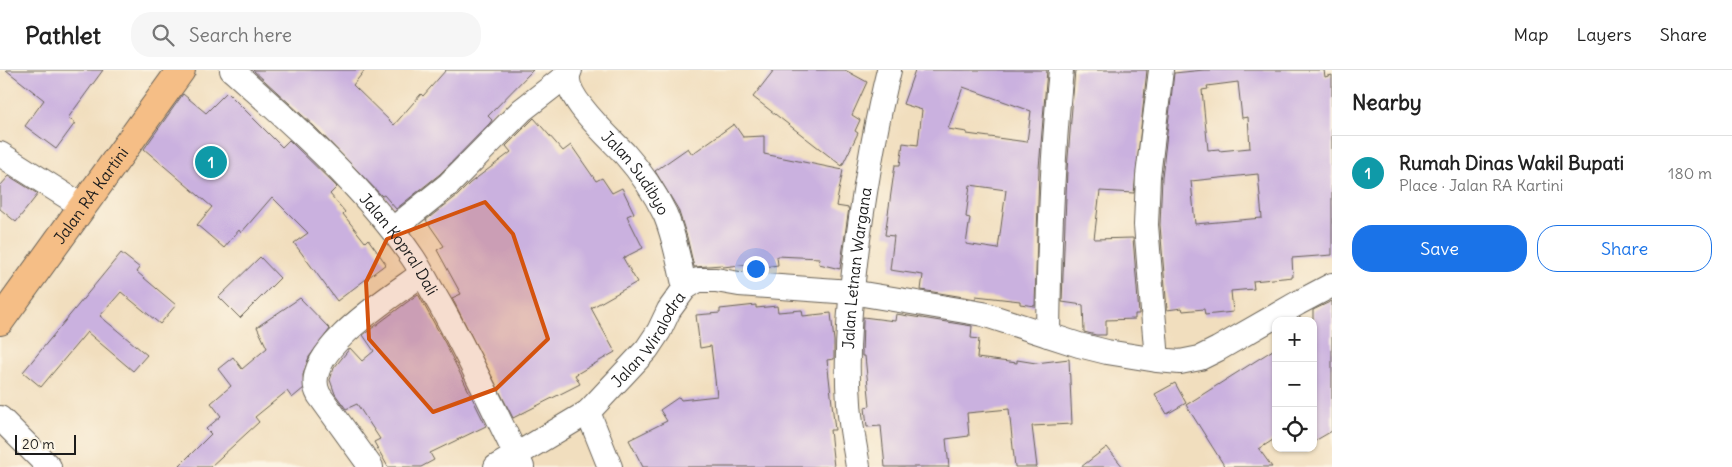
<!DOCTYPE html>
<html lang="en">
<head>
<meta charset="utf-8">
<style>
	:root { --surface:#fff; --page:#f6f6f6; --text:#222; --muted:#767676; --line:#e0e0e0; --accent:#1a73e8 }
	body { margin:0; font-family:Delius,sans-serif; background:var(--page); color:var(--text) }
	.controls { position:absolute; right:15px; bottom:15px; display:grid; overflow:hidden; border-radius:10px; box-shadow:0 1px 4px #0004 }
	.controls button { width:45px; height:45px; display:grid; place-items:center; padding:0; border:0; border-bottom:1px solid var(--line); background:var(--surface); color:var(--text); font:25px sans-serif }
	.scale { position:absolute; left:15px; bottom:12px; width:61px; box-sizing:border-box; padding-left:5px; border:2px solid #1c1c1c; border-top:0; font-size:14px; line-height:18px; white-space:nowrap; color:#1c1c1c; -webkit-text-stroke:4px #fcf5e5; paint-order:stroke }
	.you { position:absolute; left:755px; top:198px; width:18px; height:18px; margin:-12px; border:4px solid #fff; border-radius:50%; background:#1a73e8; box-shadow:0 0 0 8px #1a73e833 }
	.badge { display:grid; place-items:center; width:32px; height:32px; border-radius:50%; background:var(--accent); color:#fff; font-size:16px; font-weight:700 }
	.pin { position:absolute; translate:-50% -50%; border:2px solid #fff; box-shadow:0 1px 5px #0006 }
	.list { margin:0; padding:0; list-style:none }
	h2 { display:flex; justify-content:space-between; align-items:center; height:65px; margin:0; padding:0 20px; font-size:21px }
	h2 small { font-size:16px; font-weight:400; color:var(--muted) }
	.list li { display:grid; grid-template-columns:32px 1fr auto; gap:15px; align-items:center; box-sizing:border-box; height:75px; padding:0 20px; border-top:1px solid var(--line) }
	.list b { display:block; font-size:19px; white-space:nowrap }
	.list p { margin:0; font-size:16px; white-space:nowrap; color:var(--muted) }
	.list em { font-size:16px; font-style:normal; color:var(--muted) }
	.actions { display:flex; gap:10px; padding:15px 20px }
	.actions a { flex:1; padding:11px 0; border:1px solid var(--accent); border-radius:20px; text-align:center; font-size:18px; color:var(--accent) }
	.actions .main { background:var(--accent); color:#fff }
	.icon { flex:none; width:28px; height:28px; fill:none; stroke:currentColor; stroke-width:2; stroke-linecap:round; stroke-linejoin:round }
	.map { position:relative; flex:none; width:1332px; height:397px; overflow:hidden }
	header { display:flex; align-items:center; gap:30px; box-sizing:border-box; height:70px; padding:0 25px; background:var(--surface); border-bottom:1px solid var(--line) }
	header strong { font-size:24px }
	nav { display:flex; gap:28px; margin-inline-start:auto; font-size:18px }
	.search { width:350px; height:45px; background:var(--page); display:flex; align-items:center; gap:12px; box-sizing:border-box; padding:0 18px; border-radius:20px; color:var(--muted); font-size:19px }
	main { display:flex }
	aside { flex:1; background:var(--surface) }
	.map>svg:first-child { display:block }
	.building { fill:#cab1df; fill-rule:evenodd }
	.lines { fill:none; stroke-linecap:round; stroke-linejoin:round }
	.minor-casing { stroke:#676055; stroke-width:26 }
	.major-casing { stroke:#676055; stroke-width:30 }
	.minor { stroke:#fff; stroke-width:24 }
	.major { stroke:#f5be86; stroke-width:28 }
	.marked { fill:#d4530e; fill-opacity:0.2; stroke:#d4530e; stroke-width:4; stroke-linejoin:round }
	.labels { text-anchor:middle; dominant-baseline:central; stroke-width:5; stroke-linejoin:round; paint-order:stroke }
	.street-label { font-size:16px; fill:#1c1c1c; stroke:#fcf5e5 }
</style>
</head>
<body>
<header>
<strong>Pathlet</strong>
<div class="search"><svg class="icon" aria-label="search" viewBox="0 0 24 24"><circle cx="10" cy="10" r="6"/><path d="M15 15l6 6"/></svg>Search here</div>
<nav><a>Map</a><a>Layers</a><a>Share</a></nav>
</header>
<main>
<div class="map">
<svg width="1332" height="397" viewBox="0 0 1332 397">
	<rect width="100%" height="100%" fill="#fcf5e5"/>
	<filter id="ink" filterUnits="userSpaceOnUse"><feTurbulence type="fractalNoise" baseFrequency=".02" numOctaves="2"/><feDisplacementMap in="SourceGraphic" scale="10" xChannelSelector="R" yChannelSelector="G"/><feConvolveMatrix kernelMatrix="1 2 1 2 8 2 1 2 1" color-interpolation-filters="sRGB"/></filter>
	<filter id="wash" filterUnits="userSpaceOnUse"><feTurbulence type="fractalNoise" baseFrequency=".0096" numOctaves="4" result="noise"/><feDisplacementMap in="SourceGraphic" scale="20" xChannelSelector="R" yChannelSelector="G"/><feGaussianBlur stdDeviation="1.12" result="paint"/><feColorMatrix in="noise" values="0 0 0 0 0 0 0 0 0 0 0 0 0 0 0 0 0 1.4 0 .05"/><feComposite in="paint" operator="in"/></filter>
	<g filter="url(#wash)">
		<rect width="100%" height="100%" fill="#f1debe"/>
		<g id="blocks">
			<path class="building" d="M6,0H103L68,48L75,53L56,79L25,56L44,30Z
				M253,0H365L353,15L394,55L421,24L423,26L446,0H533L488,46L492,50L490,53L440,104L396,139L384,125L382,126L314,56Z
				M774,0H845L867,12L852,45L860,50L855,61L858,63L842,96L753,27Z
				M915,0H1047L1039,98L1035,236L1020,234V231L976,226V229L921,220L923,205L890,200L894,166L885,165L895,95H900L903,73L918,75L922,40L903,34ZM963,17L1031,41L1027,72L967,64V62L948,59ZM970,115L1006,120L998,179L966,174L970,148L966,147Z
				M1075,0H1147L1134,123L1100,121L1094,169L1133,168L1139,244H1135V249L1106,250V265H1096L1084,262L1083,235L1062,232L1067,100Z
				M1204,0H1324L1325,7L1332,5V185L1292,188L1293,207L1253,211L1254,219L1231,221L1233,242L1205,245L1204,239L1183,241L1182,238L1167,240L1160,155L1162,107L1174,3ZM1238,12L1242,48L1248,47L1250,78L1219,81V79L1208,80L1202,20L1208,19L1207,16ZM1258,104L1262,148L1195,154L1191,111Z
				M227,22L282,77L289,70L337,117L330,124L345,142L343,144L365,172L368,169L386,194L337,231L294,173L308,163L272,127L241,163L239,160L224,178L197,155L212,137L144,79L183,24L206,43Z
				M534,48L563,81L571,75L596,111L602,108L612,123L622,118L634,143L627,146L643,178L623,188L637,212L591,238L615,282L575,305L580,314L513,348L452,228L461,224L437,180L444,176L426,150L458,125L470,113L511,82L506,76Z
				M734,54L743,67L764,66V84L843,100L836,136L849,138L840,199L819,194L820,188L777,186L778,195L751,199L750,194L723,197L722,195L694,197L687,167L678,139L655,101L688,78L692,84Z
				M9,106L38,124L16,152L0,139V116Z
				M121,183L140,198L137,202L176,235L160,254L121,222L100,246L147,285L133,301L87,262L41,317L23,302Z
				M260,187L280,208L240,248L219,227Z
				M418,224L445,273L486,356L430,383L434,390L421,397H388L374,372L380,369L357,334L346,339L335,324L330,310L334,298L350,278L362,291L374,281L363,265Z
				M300,228L330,259L309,287L303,305L304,318L292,328L287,321L255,347L259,352L210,397H178L211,364L206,359L221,346L211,333L231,316L218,299L233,287L242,299L267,278L257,257Z
				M1332,231V361L1313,372V240Z
				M756,235V238L777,236L778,242L802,240L803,246L831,243L834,271V289L827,290L835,360H830L834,397H643L629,370L667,351L660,340L679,327L681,330L717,326L711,276L700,278L696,245L720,243V239Z
				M896,244L972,256L971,268L979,269L977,288L1017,293V290L1036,293L1069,289L1072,354L1032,356L1037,397H1015L1009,339L967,343L969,366L946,369L949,397H885L881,356L867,357L865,337L870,336L865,286H862L863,252V247L895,251Z
				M1276,278V368L1259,379L1272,397H1225L1186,335Z
				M1175,313L1186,333L1167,344L1155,324Z
				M1107,377L1123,397H1081Z"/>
		</g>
	</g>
	<g filter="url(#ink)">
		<use href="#blocks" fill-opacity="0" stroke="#676055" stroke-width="1"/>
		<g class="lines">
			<defs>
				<g id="minor">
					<path id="s1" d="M232,0C295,56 365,118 413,188C421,200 427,212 434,224C467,280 493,339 522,397"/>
					<path id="s2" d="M570,0C558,22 609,67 624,83C639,100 655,123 665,144C675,167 679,194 685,218"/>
					<path d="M0,84L82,136"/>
					<path d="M393,159L449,114L522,40L567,5"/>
					<path d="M1048,265C1049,176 1052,88 1061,0"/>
					<path d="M1157,290L1146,155L1148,106L1161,0"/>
					<path d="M588,342L610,397"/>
					<path d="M0,348L49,397"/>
					<path d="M371,397L319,325C296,284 395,224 422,204"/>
					<path id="s3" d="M496,397L588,342L647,279L659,261L669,240L685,218L698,210H716L739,214L851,222L983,244L1079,275L1107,282L1157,290L1180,292L1200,288L1218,279L1298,233L1332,215"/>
					<path id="s4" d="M858,397C855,376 850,354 849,333C845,278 851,223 858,169C866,112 875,56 889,0"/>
				</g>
				<g id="major">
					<path id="s5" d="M0,251L181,0"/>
				</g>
			</defs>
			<use href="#minor" class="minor-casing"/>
			<use href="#major" class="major-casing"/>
			<use href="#minor" class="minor"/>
			<use href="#major" class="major"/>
		</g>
	</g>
	<path class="marked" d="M485,132L513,164L548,269L496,319L433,342L369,269L366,212L387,169Z"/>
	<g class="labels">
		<g class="street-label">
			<text stroke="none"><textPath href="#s2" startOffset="126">Jalan Sudibyo</textPath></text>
			<text stroke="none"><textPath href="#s5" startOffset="155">Jalan RA Kartini</textPath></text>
			<text stroke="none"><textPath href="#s1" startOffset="242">Jalan Kopral Dali</textPath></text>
			<text stroke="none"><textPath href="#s4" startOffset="200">Jalan Letnan Wargana</textPath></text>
			<text stroke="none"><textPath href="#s3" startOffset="202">Jalan Wiralodra</textPath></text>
		</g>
	</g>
</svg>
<div class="controls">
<button>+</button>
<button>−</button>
<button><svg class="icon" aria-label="locate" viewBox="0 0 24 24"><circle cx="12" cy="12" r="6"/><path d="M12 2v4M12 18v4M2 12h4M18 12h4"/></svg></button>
</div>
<div class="scale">20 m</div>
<div class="you"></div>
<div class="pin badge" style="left:211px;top:92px;background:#0f9aa8">1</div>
</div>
<aside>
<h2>Nearby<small></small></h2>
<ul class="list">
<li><span class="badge" style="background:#0f9aa8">1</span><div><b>Rumah Dinas Wakil Bupati</b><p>Place · Jalan RA Kartini</p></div><em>180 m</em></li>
</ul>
<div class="actions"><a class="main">Save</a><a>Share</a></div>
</aside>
</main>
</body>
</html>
